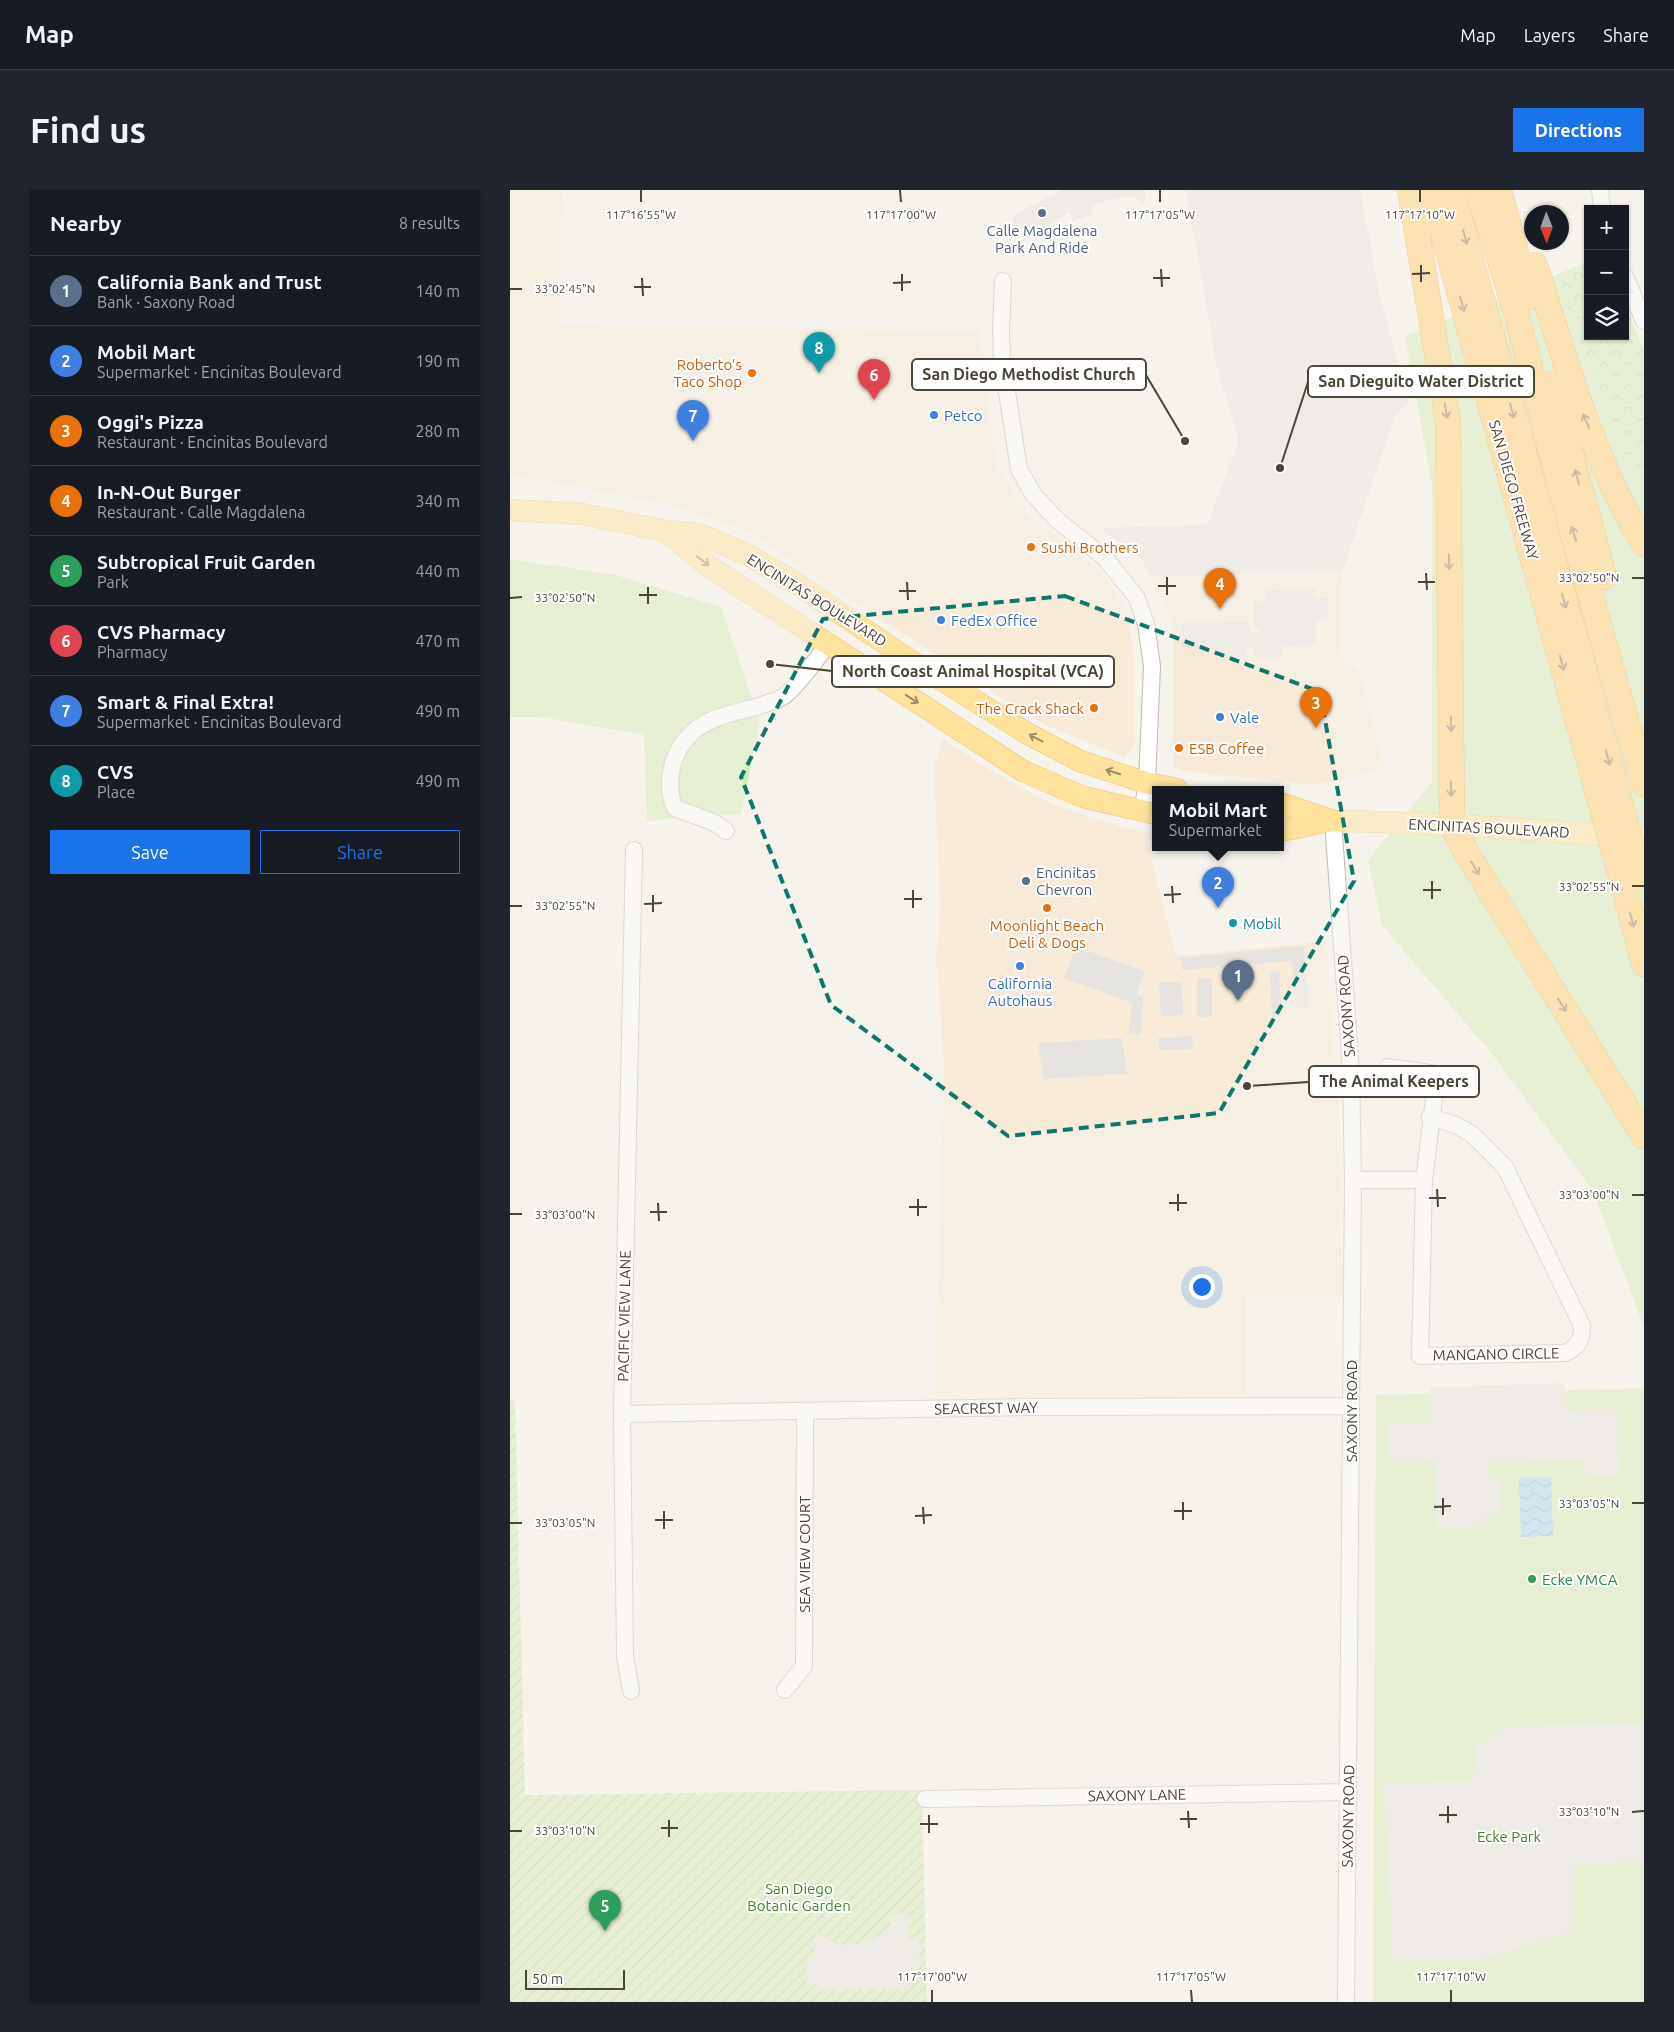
<!DOCTYPE html>
<html lang="en">
<head>
<meta charset="utf-8">
<style>
	:root { --surface:#171b24; --page:#20242c; --text:#f1f3f6; --muted:#9ea1a6; --line:#363941; --accent:#1a73e8 }
	body { margin:0; font-family:Ubuntu,sans-serif; background:var(--page); color:var(--text) }
	.controls { position:absolute; right:15px; top:15px; display:grid; overflow:hidden; border-radius:0px; box-shadow:0 1px 4px #0004 }
	.controls button { width:45px; height:45px; display:grid; place-items:center; padding:0; border:0; border-bottom:1px solid var(--line); background:var(--surface); color:var(--text); font:25px sans-serif }
	.compass { position:absolute; left:1014px; top:15px; width:45px; height:45px; border-radius:50%; background:var(--surface); box-shadow:0 1px 4px #0004; rotate:179deg }
	.scale { position:absolute; left:15px; bottom:12px; width:100px; box-sizing:border-box; padding-left:5px; border:2px solid #4b4439; border-top:0; font-size:14px; line-height:18px; white-space:nowrap; color:#4b4439; -webkit-text-stroke:4px #fff; paint-order:stroke }
	.you { position:absolute; left:691px; top:1096px; width:18px; height:18px; margin:-12px; border:4px solid #fff; border-radius:50%; background:#1a73e8; box-shadow:0 0 0 8px #1a73e833 }
	.badge { display:grid; place-items:center; width:32px; height:32px; border-radius:50%; background:var(--accent); color:#fff; font-size:16px; font-weight:700 }
	.pin { position:absolute; translate:-50% -41px; filter:drop-shadow(0 1px 2px #0008) }
	.pin::after { content:''; position:absolute; top:26px; width:18px; height:15px; background:inherit; clip-path:polygon(0 0,100% 0,50% 100%) }
	.popup { position:absolute; left:642px; top:596px; width:132px; height:65px; box-sizing:border-box; display:grid; place-content:center; border-radius:0px; background:var(--surface); filter:drop-shadow(0 1px 4px #0005); font-size:16px; white-space:nowrap; color:var(--muted) }
	.popup b { font-size:19px; color:var(--text) }
	.popup::after { content:''; position:absolute; left:50%; top:100%; margin-left:-10px; border:10px solid transparent; border-top-color:var(--surface) }
	.list { margin:0; padding:0; list-style:none }
	h2 { display:flex; justify-content:space-between; align-items:center; height:65px; margin:0; padding:0 20px; font-size:21px }
	h2 small { font-size:16px; font-weight:400; color:var(--muted) }
	.list li { display:grid; grid-template-columns:32px 1fr auto; gap:15px; align-items:center; box-sizing:border-box; height:70px; padding:0 20px; border-top:1px solid var(--line) }
	.list b { display:block; font-size:19px; white-space:nowrap }
	.list p { margin:0; font-size:16px; white-space:nowrap; color:var(--muted) }
	.list em { font-size:16px; font-style:normal; color:var(--muted) }
	.actions { display:flex; gap:10px; padding:15px 20px }
	.actions a { flex:1; padding:11px 0; border:1px solid var(--accent); border-radius:0px; text-align:center; font-size:18px; color:var(--accent) }
	.actions .main { background:var(--accent); color:#fff }
	.icon { flex:none; width:28px; height:28px; fill:none; stroke:currentColor; stroke-width:2; stroke-linecap:round; stroke-linejoin:round }
	.map { position:relative; flex:none; width:1134px; height:1812px; overflow:hidden; border-radius:0px }
	header { display:flex; align-items:center; gap:30px; box-sizing:border-box; height:70px; padding:0 25px; background:var(--surface); border-bottom:1px solid var(--line) }
	header strong { font-size:24px }
	nav { display:flex; gap:28px; margin-inline-start:auto; font-size:18px }
	.intro { display:flex; align-items:center; justify-content:space-between; box-sizing:border-box; height:120px; padding:0 30px }
	h1 { margin:0; font-size:35px }
	.button { padding:12px 22px; border-radius:0px; background:var(--accent); color:#fff; font-size:18px; font-weight:700 }
	main { display:flex; gap:30px; padding:0 30px }
	aside { flex:1; background:var(--surface); border-radius:0px; box-shadow:0 1px 4px #0004 }
	.map>svg:first-child { display:block }
	.commercial { fill:#f7ead8 }
	.industrial { fill:#e6e2dd }
	.green { fill:#d2eab5 }
	.forest { fill:url(#forest-crowns) }
	.garden { fill:url(#garden-furrows) }
	.parking { fill:#e5e3e0 }
	.water { fill:url(#water-waves) }
	.lines { fill:none; stroke-linecap:round; stroke-linejoin:round }
	.minor-casing { stroke:#c2bbae; stroke-width:18 }
	.major-casing { stroke:#e6c16a; stroke-width:22 }
	.highway-casing { stroke:#e0a43c; stroke-width:26 }
	.minor { stroke:#fff; stroke-width:16 }
	.major { stroke:#ffe39c; stroke-width:21 }
	.highway { stroke:#ffcf6e; stroke-width:25 }
	.highway-bridge-casing { stroke:#e0a43c; stroke-width:26; stroke-linecap:butt }
	.highway-bridge { stroke:#ffcf6e; stroke-width:25 }
	.oneway { stroke:#937c4e }
	.oneway2 { stroke:#9c8c66 }
	.marked { fill:none; stroke:#0f766e; stroke-width:4; stroke-dasharray:10 6; stroke-linejoin:round }
	.ticks { fill:none; stroke:#4b4439; stroke-width:2 }
	.service-dot { fill:#5c6f8a; stroke:#fff; stroke-width:2 }
	.food-dot { fill:#e8710a; stroke:#fff; stroke-width:2 }
	.shop-dot { fill:#3f7fe0; stroke:#fff; stroke-width:2 }
	.culture-dot { fill:#0f9aa8; stroke:#fff; stroke-width:2 }
	.leisure-dot { fill:#2e9e5b; stroke:#fff; stroke-width:2 }
	.labels { text-anchor:middle; dominant-baseline:central; stroke-width:4; stroke-linejoin:round; paint-order:stroke }
	.service-label { font-size:15px; fill:#4e5e75; stroke:#fff }
	.food-label { font-size:15px; fill:#c56008; stroke:#fff; text-anchor:end }
	.shop-label { font-size:15px; fill:#366cbe; stroke:#fff; text-anchor:start }
	.street-label { font-size:15px; fill:#4b4439; stroke:#fff }
	.culture-label { font-size:15px; fill:#0d838f; stroke:#fff; text-anchor:start }
	.leisure-label { font-size:15px; fill:#27864d; stroke:#fff; text-anchor:start }
	.park-label { font-size:15px; fill:#4a7f2a; stroke:#fff }
	.ticks-label { font-size:12px; text-anchor:middle; fill:#4b4439; stroke:#fff; stroke-width:4; stroke-linejoin:round; paint-order:stroke }
	.leader { fill:none; stroke:#4b4439; stroke-width:2 }
	.callout-dot { fill:#4b4439; stroke:#fff; stroke-width:2 }
	.callout { fill:#fff; stroke:#4b4439; stroke-width:2 }
	.callout-label { font-size:16px; text-anchor:middle; font-weight:bold; fill:#4b4439 }
</style>
</head>
<body>
<header>
<strong>Map</strong>
<nav><a>Map</a><a>Layers</a><a>Share</a></nav>
</header>
<div class="intro"><h1>Find us</h1><a class="button">Directions</a></div>
<main>
<aside>
<h2>Nearby<small>8 results</small></h2>
<ul class="list">
<li><span class="badge" style="background:#5c6f8a">1</span><div><b>California Bank and Trust</b><p>Bank · Saxony Road</p></div><em>140 m</em></li>
<li><span class="badge" style="background:#3f7fe0">2</span><div><b>Mobil Mart</b><p>Supermarket · Encinitas Boulevard</p></div><em>190 m</em></li>
<li><span class="badge" style="background:#e8710a">3</span><div><b>Oggi's Pizza</b><p>Restaurant · Encinitas Boulevard</p></div><em>280 m</em></li>
<li><span class="badge" style="background:#e8710a">4</span><div><b>In-N-Out Burger</b><p>Restaurant · Calle Magdalena</p></div><em>340 m</em></li>
<li><span class="badge" style="background:#2e9e5b">5</span><div><b>Subtropical Fruit Garden</b><p>Park</p></div><em>440 m</em></li>
<li><span class="badge" style="background:#e0444e">6</span><div><b>CVS Pharmacy</b><p>Pharmacy</p></div><em>470 m</em></li>
<li><span class="badge" style="background:#3f7fe0">7</span><div><b>Smart &amp; Final Extra!</b><p>Supermarket · Encinitas Boulevard</p></div><em>490 m</em></li>
<li><span class="badge" style="background:#0f9aa8">8</span><div><b>CVS</b><p>Place</p></div><em>490 m</em></li>
</ul>
<div class="actions"><a class="main">Save</a><a>Share</a></div>
</aside>
<div class="map">
<svg width="1134" height="1812" viewBox="0 0 1134 1812">
	<defs>
		<pattern id="forest-crowns" width="20" height="18" patternUnits="userSpaceOnUse" patternTransform="scale(1.25)"><rect width="20" height="18" fill="#d2eab5"/><path d="M2 6a3 3 0 1 1 6 0M12 15a3 3 0 1 1 6 0" fill="none" stroke="#b6ca9c"/></pattern>
		<pattern id="garden-furrows" width="10" height="10" patternUnits="userSpaceOnUse" patternTransform="scale(1.25)"><rect width="10" height="10" fill="#d2eab5"/><path d="M-1 1l2-2M0 10L10 0M9 11l2-2" fill="none" stroke="#b6ca9c"/></pattern>
		<pattern id="water-waves" width="16" height="10" patternUnits="userSpaceOnUse" patternTransform="scale(1.25)"><rect width="16" height="10" fill="#a9d4f2"/><path d="M0 5q4-4 8 0t8 0" fill="none" stroke="#8caec5"/></pattern>
	</defs>
	<rect width="100%" height="100%" fill="#f6f3ec"/>
	<path class="commercial" d="M0,0H52L49,136L469,141L485,275L517,325L590,379L616,418L624,461L625,554L614,567L537,536L319,396L239,341L169,317L0,284Z
		M832,382L830,465L849,482L875,578L805,595L717,586L671,580L663,576L664,486L663,440L656,416L639,386Z
		M433,549L484,583L545,615L612,637L638,643L637,653L666,766L816,751L820,832L828,898L824,907L829,912L832,1105H736V1208L425,1215L434,877L426,766L430,719L424,575Z"/>
	<path class="industrial" d="M676,0H850L870,106L898,212L886,224L832,382L639,386L631,368L591,338L697,335L729,250L707,178Z"/>
	<path class="green" d="M1043,86L1122,281L1134,300V1138L1083,1001L987,870L872,735L858,670L922,592V296L895,146Z
		M0,369L105,385L211,417L250,532L231,624L137,631L134,545L32,527H0Z
		M1134,1198V1812H863L866,1205Z"/>
	<path class="forest" d="M1078,72V146H1115V115L1134,160V300L1122,281L1043,86Z"/>
	<path class="garden" d="M0,1211H5L15,1605L412,1600L417,1812H0Z"/>
	<path class="parking" d="M551,0H635V14L630,10L623,7H610L580,15L583,24L563,31L559,22L520,46L502,32L504,25Z
		M805,398L806,408H817L818,430L806,431V453L796,457L772,456L771,467H745L744,458L739,457L735,461V467L715,466L708,461L694,457H672V433L739,432L741,442H751V439L744,438L743,412L755,411V400Z
		M794,756L799,818L786,819L782,771L672,780L670,768Z
		M566,757L635,781L626,806L633,807L631,845L619,843L622,813L554,788Z
		M769,782L772,828H762L760,783Z
		M702,788V827H687V789Z
		M649,792H672L673,825L651,826Z
		M682,846L683,859L649,860L648,848Z
		M612,848L617,884L534,889L528,853Z
		M1055,1193L1056,1221L1107,1220L1109,1285L1075,1286V1270L977,1272V1288H989L990,1322L976,1323V1336L927,1338L926,1271L879,1272L878,1234L921,1232L920,1197Z
		M1134,1534V1671L1064,1675V1741L972,1769L883,1772L874,1592L964,1591L966,1555L1000,1536Z
		M398,1723V1749L409,1750L410,1792H401V1797L388,1798L308,1799V1795H297V1767H306V1759L300,1755L307,1743L327,1755L348,1754L360,1751L381,1737L379,1726Z"/>
	<path class="water" d="M1041,1287L1043,1346L1011,1347L1009,1288Z"/>
	<g class="lines">
		<defs>
			<path id="minor" d="M1090,0L1092,19
				M1115,86L1134,131
				M493,91L491,141L492,170L509,279L523,304L547,330L595,368L627,408L636,434L642,476L637,593L632,622
				M823,631L841,881L843,990L836,1812
				M216,641L205,633L165,618C159,605 159,588 163,573C177,532 207,527 246,517C254,514 267,511 274,506C287,497 308,467 318,454
				M878,877L927,884L914,990L910,1166L1055,1163C1068,1157 1072,1151 1072,1136L995,977L962,944L946,935L920,927
				M843,990H914
				M112,1224L519,1217L841,1216
				M275,1500L294,1476L295,1222
				M121,1501L115,1466L112,1224L124,660
				M415,1609L839,1602"/>
			<path id="major" d="M0,320L72,324L155,341L190,344L238,365L284,392L398,469L520,545L570,571L637,593L667,599
				M155,341L197,375L513,581L573,607L646,624
				M770,613L823,631
				M770,640C790,640 808,630 826,631C929,632 1032,641 1134,648"/>
			<path id="highway" d="M900,0L938,231L942,635L959,667L1134,946
				M921,0L1089,607
				M942,0L1109,608
				M968,0L1006,122L1052,305L1134,594
				M989,0L1018,107
				M1025,75C1055,170 1082,269 1134,354
				M1042,194L1094,387
				M1111,686L1134,774"/>
		</defs>
		<use href="#minor" class="minor-casing"/>
		<use href="#major" class="major-casing"/>
		<use href="#highway" class="highway-casing"/>
		<use href="#minor" class="minor"/>
		<use href="#major" class="major"/>
		<use href="#highway" class="highway"/>
		<defs>
			<path id="highway-bridge" d="M1089,607L1111,686
				M1109,608L1130,687"/>
		</defs>
		<use href="#highway-bridge" class="highway-bridge-casing"/>
		<use href="#highway-bridge" class="highway-bridge"/>
	</g>
	<defs><path id="oneway-shaft" d="M-6 0H5M1.5-3L5.5 0L1.5 3" fill="none" stroke-width="1.6" stroke-linecap="round" stroke-linejoin="round" transform="scale(1.25)"/></defs>
	<g class="oneway">
		<use href="#oneway-shaft" transform="translate(955 47) rotate(75)"/>
		<use href="#oneway-shaft" transform="translate(952 114) rotate(74)"/>
		<use href="#oneway-shaft" transform="translate(936 221) rotate(81)"/>
		<use href="#oneway-shaft" transform="translate(1002 221) rotate(75)"/>
		<use href="#oneway-shaft" transform="translate(1076 231) rotate(-114)"/>
		<use href="#oneway-shaft" transform="translate(1067 287) rotate(-105)"/>
		<use href="#oneway-shaft" transform="translate(1064 344) rotate(-106)"/>
		<use href="#oneway-shaft" transform="translate(939 372) rotate(89)"/>
		<use href="#oneway-shaft" transform="translate(1054 411) rotate(74)"/>
		<use href="#oneway-shaft" transform="translate(1052 473) rotate(74)"/>
		<use href="#oneway-shaft" transform="translate(941 534) rotate(89)"/>
		<use href="#oneway-shaft" transform="translate(1098 568) rotate(74)"/>
		<use href="#oneway-shaft" transform="translate(941 599) rotate(89)"/>
		<use href="#oneway-shaft" transform="translate(965 678) rotate(58)"/>
		<use href="#oneway-shaft" transform="translate(1122 730) rotate(75)"/>
		<use href="#oneway-shaft" transform="translate(1052 815) rotate(58)"/>
	</g>
	<g class="oneway2">
		<use href="#oneway-shaft" transform="translate(193 371) rotate(37)"/>
		<use href="#oneway-shaft" transform="translate(402 509) rotate(33)"/>
		<use href="#oneway-shaft" transform="translate(526 548) rotate(-152)"/>
		<use href="#oneway-shaft" transform="translate(603 582) rotate(-162)"/>
	</g>
	<path d="M0 0H1134V1812H0ZM555,406L810,502L844,691L709,923L498,946L321,815L231,587L313,429Z" fill="#f6f3ec" fill-opacity=".55" fill-rule="evenodd"/>
	<path class="marked" d="M555,406L810,502L844,691L709,923L498,946L321,815L231,587L313,429Z"/>
	<path class="ticks" d="M131,0V12M390,0L391,12M650,0V12M910,0V12M911,75V92M651,79L652,97M392,84V101M902,84L920,83M132,88L133,106M643,88H660M383,93L401,92M124,97H141M0,99H12M916,383L917,400M657,387V405M1122,388H1134M397,392L398,410M908,392H925M648,396H666M138,397V414M389,401H406M129,405H147M0,408L12,407M922,691V709M662,696L663,713M1122,696H1134M403,700V718M913,700H931M143,705V722M654,705L671,704M394,709H412M134,714L152,713M0,716H12M927,999L928,1017M668,1004V1021M1122,1005H1134M919,1008H936M408,1009V1026M148,1013L149,1031M659,1013H677M399,1017H417M140,1022H157M0,1024H12M933,1308V1325M673,1312V1330M1122,1313H1134M413,1317L414,1334M924,1317L941,1316M154,1321V1339M664,1321H682M405,1326L422,1325M145,1330H163M0,1333H12M938,1616V1633M678,1621L679,1638M1122,1622L1134,1621M419,1625V1643M929,1625H947M670,1629H687M159,1630V1647M410,1634H428M151,1638H168M0,1641H12M422,1800V1812M681,1800L682,1812M941,1800V1812"/>
	<g class="service-dot">
		<circle cx="532" cy="23" r="5"/>
		<circle cx="516" cy="691" r="5"/>
	</g>
	<g class="food-dot">
		<circle cx="242" cy="183" r="5"/>
		<circle cx="521" cy="357" r="5"/>
		<circle cx="584" cy="518" r="5"/>
		<circle cx="669" cy="558" r="5"/>
		<circle cx="537" cy="718" r="5"/>
	</g>
	<g class="shop-dot">
		<circle cx="424" cy="225" r="5"/>
		<circle cx="431" cy="430" r="5"/>
		<circle cx="710" cy="527" r="5"/>
		<circle cx="510" cy="776" r="5"/>
	</g>
	<circle class="culture-dot" cx="723" cy="733" r="5"/>
	<circle class="leisure-dot" cx="1022" cy="1389" r="5"/>
	<g class="labels">
		<g class="service-label">
			<text x="532" y="40">Calle Magdalena<tspan x="532" dy="17">Park And Ride</tspan></text>
			<text x="526" y="682" text-anchor="start">Encinitas<tspan x="526" dy="17">Chevron</tspan></text>
		</g>
		<g class="food-label">
			<text x="232" y="174">Roberto's<tspan x="232" dy="17">Taco Shop</tspan></text>
			<text x="531" y="357" text-anchor="start">Sushi Brothers</text>
			<text x="574" y="518">The Crack Shack</text>
			<text x="679" y="558" text-anchor="start">ESB Coffee</text>
			<text x="537" y="735" text-anchor="middle">Moonlight Beach<tspan x="537" dy="17">Deli &amp; Dogs</tspan></text>
		</g>
		<g class="shop-label">
			<text x="434" y="225">Petco</text>
			<text x="441" y="430">FedEx Office</text>
			<text x="720" y="527">Vale</text>
			<text x="510" y="793" text-anchor="middle">California<tspan x="510" dy="17">Autohaus</tspan></text>
		</g>
		<g class="street-label">
			<text transform="translate(1004 300) rotate(74)">SAN DIEGO FREEWAY</text>
			<text transform="translate(307 410) rotate(32)">ENCINITAS BOULEVARD</text>
			<text transform="translate(979 638) rotate(3)">ENCINITAS BOULEVARD</text>
			<text transform="translate(836 816) rotate(-94)">SAXONY ROAD</text>
			<text transform="translate(114 1126) rotate(-89)">PACIFIC VIEW LANE</text>
			<text transform="translate(986 1164) rotate(-1)">MANGANO CIRCLE</text>
			<text transform="translate(476 1218) rotate(-1)">SEACREST WAY</text>
			<text transform="translate(841 1221) rotate(-90)">SAXONY ROAD</text>
			<text transform="translate(294 1364) rotate(-90)">SEA VIEW COURT</text>
			<text transform="translate(627 1605) rotate(-1)">SAXONY LANE</text>
			<text transform="translate(838 1626) rotate(-89)">SAXONY ROAD</text>
		</g>
		<g class="culture-label">
			<text x="733" y="733">Mobil</text>
		</g>
		<g class="leisure-label">
			<text x="1032" y="1389">Ecke YMCA</text>
		</g>
		<g class="park-label">
			<text x="999" y="1646">Ecke Park</text>
			<text x="289" y="1698">San Diego<tspan x="289" dy="17">Botanic Garden</tspan></text>
		</g>
	</g>
	<g class="ticks-label">
		<text x="131" y="29">117°16'55"W</text>
		<text x="391" y="29">117°17'00"W</text>
		<text x="650" y="29">117°17'05"W</text>
		<text x="910" y="29">117°17'10"W</text>
		<text x="55" y="103">33°02'45"N</text>
		<text x="1079" y="392">33°02'50"N</text>
		<text x="55" y="412">33°02'50"N</text>
		<text x="1079" y="701">33°02'55"N</text>
		<text x="55" y="720">33°02'55"N</text>
		<text x="1079" y="1009">33°03'00"N</text>
		<text x="55" y="1029">33°03'00"N</text>
		<text x="1079" y="1318">33°03'05"N</text>
		<text x="55" y="1337">33°03'05"N</text>
		<text x="1079" y="1626">33°03'10"N</text>
		<text x="55" y="1645">33°03'10"N</text>
		<text x="422" y="1791">117°17'00"W</text>
		<text x="681" y="1791">117°17'05"W</text>
		<text x="941" y="1791">117°17'10"W</text>
	</g>
	<path class="leader" d="M675 251L636 185M770 278L798 192M260 474L322 481M737 896L799 892"/>
	<g class="callout-dot">
		<circle cx="675" cy="251" r="5"/>
		<circle cx="770" cy="278" r="5"/>
		<circle cx="260" cy="474" r="5"/>
		<circle cx="737" cy="896" r="5"/>
	</g>
	<g class="callout">
		<rect x="402" y="169" width="234" height="31" rx="5"/>
		<rect x="798" y="176" width="226" height="31" rx="5"/>
		<rect x="322" y="466" width="282" height="31" rx="5"/>
		<rect x="799" y="876" width="170" height="31" rx="5"/>
	</g>
	<g class="callout-label">
		<text x="519" y="190">San Diego Methodist Church</text>
		<text x="911" y="197">San Dieguito Water District</text>
		<text x="463" y="487">North Coast Animal Hospital (VCA)</text>
		<text x="884" y="897">The Animal Keepers</text>
	</g>
</svg>
<div class="controls">
<button>+</button>
<button>−</button>
<button><svg class="icon" aria-label="layers" viewBox="0 0 24 24"><path d="M12 4l9 5-9 5-9-5zM3 14l9 5 9-5"/></svg></button>
</div>
<svg class="compass" viewBox="-18 -18 36 36"><path d="M0-13l5 13h-10z" fill="#e53935"/><path d="M0 13l5-13h-10z" fill="#9ea1a6"/></svg>
<div class="scale">50 m</div>
<div class="you"></div>
<div class="pin badge" style="left:728px;top:811px;background:#5c6f8a">1</div>
<div class="pin badge" style="left:708px;top:718px;background:#3f7fe0">2</div>
<div class="popup"><b>Mobil Mart</b>Supermarket</div>
<div class="pin badge" style="left:806px;top:538px;background:#e8710a">3</div>
<div class="pin badge" style="left:710px;top:419px;background:#e8710a">4</div>
<div class="pin badge" style="left:95px;top:1741px;background:#2e9e5b">5</div>
<div class="pin badge" style="left:364px;top:210px;background:#e0444e">6</div>
<div class="pin badge" style="left:183px;top:251px;background:#3f7fe0">7</div>
<div class="pin badge" style="left:309px;top:183px;background:#0f9aa8">8</div>
</div>
</main>
</body>
</html>
